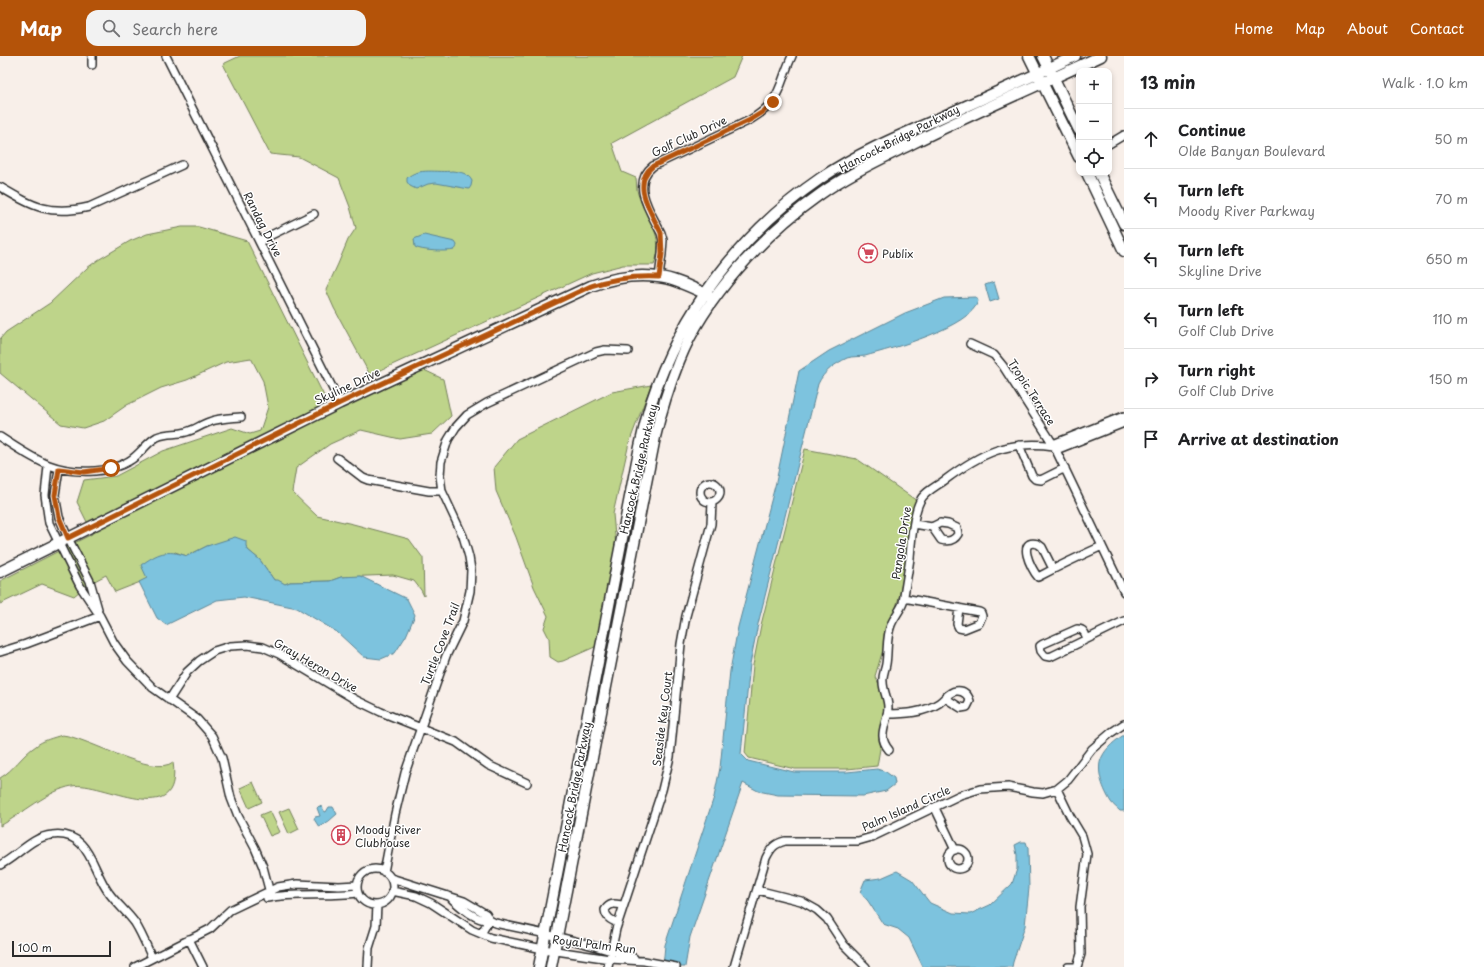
<!DOCTYPE html>
<html lang="en">
<head>
<meta charset="utf-8">
<style>
	:root { --surface:#fff; --page:#f2f2f2; --text:#202124; --muted:#757577; --line:#e0e0e0; --accent:#b45309 }
	body { margin:0; font-family:"Playpen Sans",sans-serif; background:var(--page); color:var(--text) }
	.controls { position:absolute; right:12px; top:12px; display:grid; overflow:hidden; border-radius:8px; box-shadow:0 2px 6px #0003 }
	.controls button { width:36px; height:36px; display:grid; place-items:center; padding:0; border:0; border-bottom:1px solid var(--line); background:var(--surface); color:var(--text); font:20px sans-serif }
	.scale { position:absolute; left:12px; bottom:10px; width:99px; box-sizing:border-box; padding-left:4px; border:2px solid #2b2b2b; border-top:0; font-size:11px; line-height:14px; white-space:nowrap; color:#2b2b2b; -webkit-text-stroke:3px #fff; paint-order:stroke }
	.stop { position:absolute; width:12px; height:12px; margin:-9px; border:3px solid #b45309; border-radius:50%; background:#fff }
	.stop.end { background:#b45309; border-color:#fff; box-shadow:0 1px 4px #0008 }
	.list { margin:0; padding:0; list-style:none }
	h2 { display:flex; justify-content:space-between; align-items:center; height:52px; margin:0; padding:0 16px; font-size:17px }
	h2 small { font-size:13px; font-weight:400; color:var(--muted) }
	.list li { display:grid; grid-template-columns:26px 1fr auto; gap:12px; align-items:center; box-sizing:border-box; height:60px; padding:0 16px; border-top:1px solid var(--line) }
	.list b { display:block; font-size:15px; white-space:nowrap }
	.list p { margin:0; font-size:13px; white-space:nowrap; color:var(--muted) }
	.list em { font-size:13px; font-style:normal; color:var(--muted) }
	.icon { flex:none; width:22px; height:22px; fill:none; stroke:currentColor; stroke-width:2; stroke-linecap:round; stroke-linejoin:round }
	.map { position:relative; flex:none; width:1124px; height:911px; overflow:hidden }
	header { display:flex; align-items:center; gap:24px; box-sizing:border-box; height:56px; padding:0 20px; background:var(--accent); color:#fff }
	header strong { font-size:19px }
	nav { display:flex; gap:22px; margin-inline-start:auto; font-size:14px }
	.search { width:280px; height:36px; background:var(--page); display:flex; align-items:center; gap:10px; box-sizing:border-box; padding:0 14px; border-radius:12px; color:var(--muted); font-size:15px }
	main { display:flex }
	aside { flex:1; background:var(--surface) }
	.map>svg:first-child { display:block }
	.green { fill:#bed48a; stroke:#74805a }
	.water { fill:#7dc3de; stroke:#5c8696 }
	.lines { fill:none; stroke-linecap:round; stroke-linejoin:round }
	.street-casing { stroke:#2b2b2b; stroke-width:10 }
	.secondary-casing { stroke:#2b2b2b; stroke-width:13 }
	.street { stroke:#fff; stroke-width:7 }
	.secondary { stroke:#fff; stroke-width:10 }
	.route { stroke:#b45309; stroke-width:5 }
	.labels { text-anchor:middle; dominant-baseline:central; stroke-width:3; stroke-linejoin:round; paint-order:stroke }
	.street-label { font-size:11px; fill:#2b2b2b; stroke:#fff }
	.poi-label { font-size:11px; fill:#2b2b2b; stroke:#fff; text-anchor:start }
</style>
</head>
<body>
<header>
<strong>Map</strong>
<div class="search"><svg class="icon" aria-label="search" viewBox="0 0 24 24"><circle cx="10" cy="10" r="6"/><path d="M15 15l6 6"/></svg>Search here</div>
<nav><a>Home</a><a>Map</a><a>About</a><a>Contact</a></nav>
</header>
<main>
<div class="map">
<svg width="1124" height="911" viewBox="0 0 1124 911">
	<rect width="100%" height="100%" fill="#f8efe9"/>
	<filter id="ink" filterUnits="userSpaceOnUse"><feTurbulence type="fractalNoise" baseFrequency=".025" numOctaves="2"/><feDisplacementMap in="SourceGraphic" scale="8" xChannelSelector="R" yChannelSelector="G"/><feConvolveMatrix kernelMatrix="1 2 1 2 8 2 1 2 1" color-interpolation-filters="sRGB"/></filter>
	<g filter="url(#ink)">
		<path class="green" d="M240,0H742L733,21L612,87L622,116L636,122C637,127 636,133 638,138C646,163 666,180 654,209H623L592,217L370,319L334,252L326,234L338,208L348,184L356,172L350,151L339,122L299,101L270,98L223,8Z
			M182,171H199L247,185L328,348L88,468L77,446L84,424L116,420L163,395L232,372L250,378L260,375L268,351L263,325L251,302L226,306L187,324L161,332L127,349L104,365L83,372L61,368L0,317V283L6,276L50,247L87,212L98,204L130,185L147,178Z
			M422,313L443,323L451,360L432,378L400,383L361,374L330,388L296,412L292,436L317,460L353,468L409,483L423,502L424,540L421,534L414,525L393,519L341,521L330,525L290,526L285,528L274,524L260,504L248,494L246,490H207L187,500L175,496L148,523L115,536L106,519L87,529L74,540L42,528L0,548V525L92,478L91,475L341,350Z
			M651,329L629,387L613,458L616,491L597,590L563,605L558,606L550,601L549,582L544,572L548,560L534,531L516,481L496,435L494,411L517,383L612,336Z
			M805,393L857,403L917,445L900,538L875,620L888,647L877,710L847,713H795L749,702L745,697L753,609L761,569Z
			M62,679C87,681 154,722 173,706C183,777 102,724 72,730C49,734 22,758 0,770V722C14,714 22,699 36,690C43,684 53,682 62,679Z
			M253,726L262,746L249,752L240,732Z
			M289,752L299,773L289,778L279,756Z
			M270,755L280,776L270,780L260,759Z"/>
		<path class="water" d="M452,115C461,116 468,117 472,125L471,130L469,133L436,127L428,128L416,133L410,130L407,126V122C418,111 438,117 452,115Z
			M424,179L455,186L457,189C456,192 457,192 454,194C447,196 421,195 415,191L414,183Z
			M994,226L999,243L990,246L985,229Z
			M976,241L978,245C971,271 891,293 865,300C859,301 853,300 847,302C835,308 824,315 818,328L758,568L750,608L741,698L748,705L794,716H847L877,713L886,716L894,722L895,728L886,735L863,740L778,739L758,735L743,727L690,881L685,911H663L665,889L714,741L720,712L730,615L738,571L776,426L799,315L829,295L905,257L944,242Z
			M235,481L246,485V490L248,494L260,504L274,524H278L285,528L290,526L330,525L341,521L360,520L407,543L415,559L406,580L395,597L381,603L364,601L337,576L297,552L244,541L217,544L166,569L157,562L139,526L147,522L141,509C158,497 166,493 187,500L207,490Z
			M1124,679V755H1120C1117,752 1113,749 1111,746C1104,735 1095,714 1102,701C1106,692 1116,684 1124,679Z
			M319,750L322,751L324,755L326,756L329,751H333L337,758L329,765L319,771L314,763L315,761L320,760L317,752Z
			M1021,786H1026L1028,792L1029,832L1025,870L1013,906L1012,911H923L909,882L898,873L883,868L868,845L860,836L865,824L881,822L897,815L912,824L930,847L953,857L970,858L990,849L1012,828L1017,813V799L1015,789Z"/>
		<g class="lines">
			<defs>
				<path id="street" d="M92,0V9
					M166,0L340,347
					M1109,88L1124,79
					M0,131C34,151 49,160 89,151L182,109
					M259,185L314,158
					M659,221L662,198L663,184L661,177C651,157 630,128 653,110L750,64C782,45 778,30 792,0
					M970,288L994,299L1003,310L1053,388L1124,536
					M0,381C33,402 53,418 95,415C107,414 119,411 129,405C140,399 146,387 157,381C167,376 176,379 186,376C194,374 201,369 209,366C219,362 231,362 241,361
					M1053,388L1124,360
					M1019,389L1032,420L1035,423L1041,424L1065,412
					M1056,394L1124,367
					M337,402L363,422L368,424L429,435H442
					M48,410L45,439L49,467L80,530L100,560L114,587L127,605L153,632L197,663L212,680L222,702L231,742L238,760L255,792L263,811L271,841
					M59,413L55,439L59,461L68,482L90,525L98,553
					M700 436a10 10 0 1 1 20 0a10 10 0 1 1-20 0Z
					M914,468L932,471L940,467L948,468L957,472L958,478C954,485 949,486 941,484L932,471
					M1053,513L1042,491L1038,488C1016,482 1031,513 1038,521C1059,510 1080,500 1102,490
					M904,542L979,556L981,557L982,560L979,567L964,573L959,572L957,568L959,552
					M1087,583C1085,577 1084,573 1077,573L1043,588L1040,590L1041,595L1045,600L1050,601L1124,565
					M0,596L26,588L100,560
					M169,644L187,616L199,605L214,595L230,590L247,589L263,591L279,598L356,644L381,656L456,686L488,709L527,727
					M887,658C904,658 924,657 939,647C945,643 948,636 956,635C964,634 968,639 970,645L967,651L961,652L945,642
					M889,694C876,679 888,668 888,651C888,642 883,635 883,626C882,620 885,614 886,608C888,596 886,581 891,569C894,561 900,555 903,547C905,532 908,517 910,502C911,487 913,458 920,445C924,436 937,430 945,424C981,397 1008,384 1054,390
					M1057,733L1070,760L1082,780L1087,798L1080,851L1081,898L1077,911
					M935,752L955,794
					M948 803a10 10 0 1 1 20 0a10 10 0 1 1-20 0Z
					M0,809C18,800 31,781 52,779C90,774 92,815 109,837C117,848 127,856 135,867C142,878 147,891 152,902
					M357 831a18 18 0 1 1 36 0a18 18 0 1 1-36 0Z
					M384,816L395,758L405,717L446,600L463,565L470,535L471,514L469,501L463,480L442,435L440,420L441,406L448,384L456,371L467,359L487,347L596,296L605,294L628,295
					M391,822L464,845L486,858L489,864L495,867C542,877 589,887 634,902
					M757,834L801,845L817,854L827,863L844,889L866,911
					M392,835L416,840L431,847L472,874L491,882L543,893L610,903L644,905L676,911
					M267,842C297,836 327,841 358,837
					M452,843C461,851 476,865 489,864
					M618,867C611,864 606,862 605,854C610,846 615,848 623,849
					M481,878L489,864
					M189,883L203,911
					M135,911L210,873L230,854L278,831L297,828L339,830L357,829
					M368,911L369,892L376,870L377,849
					M608,911L616,873L662,734L670,701L681,588L686,560L711,468L712,446
					M734,911L766,802C771,792 774,788 785,785H858L872,781L960,739L980,733L1008,731L1033,736L1043,737L1057,733L1068,724L1092,693L1112,676L1124,668
					M1068,911H1075"/>
				<path id="secondary" d="M1029,0L1079,101
					M1043,0L1079,74
					M1087,117L1124,195
					M1099,117L1124,168
					M0,516L340,347L591,230C612,222 636,218 658,221C674,222 695,233 710,240
					M539,911L637,405C641,386 645,366 651,347C681,255 742,176 821,122C855,99 894,82 931,66C979,44 1027,23 1075,0
					M551,911L655,381C661,355 669,330 679,305C704,242 764,178 819,139C848,118 881,103 913,87C975,56 1039,29 1101,0"/>
			</defs>
			<use href="#street" class="street-casing"/>
			<use href="#secondary" class="secondary-casing"/>
			<use href="#street" class="street"/>
			<use href="#secondary" class="secondary"/>
		</g>
	</g>
	<g class="lines" filter="url(#ink)">
		<path class="route" d="M111,412L84,416L59,413L55,439L59,461L68,482L340,347L591,230C614,222 635,220 659,221L662,198L661,177C652,157 630,128 653,110L750,64L763,56L773,46"/>
	</g>
	<defs>
		<symbol id="supermarket-ring" viewBox="-11 -11 22 22"><circle r="9.5" fill="#fff" stroke="#d1495b" stroke-width="1.5"/><path d="M-6-5.5h2.5l.6 2H6L4.5 2H-2.5L-4.4-4H-6ZM-1.5 3.2a1.3 1.3 0 1 0 .1 0ZM3 3.2a1.3 1.3 0 1 0 .1 0Z" fill="#d1495b"/></symbol>
		<symbol id="building-ring" viewBox="-11 -11 22 22"><circle r="9.5" fill="#fff" stroke="#d1495b" stroke-width="1.5"/><path d="M-4-6H4V6H1V3H-1V6H-4ZM-2.5-4.3h1.7v1.8h-1.7ZM.8-4.3h1.7v1.8H.8ZM-2.5-1h1.7V.8h-1.7ZM.8-1h1.7V.8H.8Z" fill="#d1495b"/></symbol>
	</defs>
	<g fill-rule="evenodd">
		<use href="#supermarket-ring" x="857" y="186" width="22" height="22"/>
		<use href="#building-ring" x="330" y="768" width="22" height="22"/>
	</g>
	<g class="labels">
		<g class="street-label">
			<text transform="translate(689 80) rotate(-25)">Golf Club Drive</text>
			<text transform="translate(899 82) rotate(-27)">Hancock Bridge Parkway</text>
			<text transform="translate(263 168) rotate(63)">Randag Drive</text>
			<text transform="translate(347 330) rotate(-25)">Skyline Drive</text>
			<text transform="translate(1032 336) rotate(57)">Tropic Terrace</text>
			<text transform="translate(638 413) rotate(-77)">Hancock Bridge Parkway</text>
			<text transform="translate(901 487) rotate(-81)">Pangola Drive</text>
			<text transform="translate(440 588) rotate(-69)">Turtle Cove Trail</text>
			<text transform="translate(316 609) rotate(30)">Gray Heron Drive</text>
			<text transform="translate(662 663) rotate(-83)">Seaside Key Court</text>
			<text transform="translate(574 731) rotate(-79)">Hancock Bridge Parkway</text>
			<text transform="translate(906 752) rotate(-24)">Palm Island Circle</text>
			<text transform="translate(594 888) rotate(7)">Royal Palm Run</text>
		</g>
		<g class="poi-label">
			<text x="882" y="197">Publix</text>
			<text x="355" y="773">Moody River<tspan x="355" dy="13">Clubhouse</tspan></text>
		</g>
	</g>
</svg>
<div class="controls">
<button>+</button>
<button>−</button>
<button><svg class="icon" aria-label="locate" viewBox="0 0 24 24"><circle cx="12" cy="12" r="6"/><path d="M12 2v4M12 18v4M2 12h4M18 12h4"/></svg></button>
</div>
<div class="scale">100 m</div>
<div class="stop" style="left:111px;top:412px"></div>
<div class="stop end" style="left:773px;top:46px"></div>
</div>
<aside>
<h2>13 min<small>Walk · 1.0 km</small></h2>
<ul class="list">
<li><svg class="icon" aria-label="ahead" viewBox="0 0 24 24"><path d="M12 20V5M6 11l6-6 6 6"/></svg><div><b>Continue</b><p>Olde Banyan Boulevard</p></div><em>50 m</em></li>
<li><svg class="icon" aria-label="left" viewBox="0 0 24 24"><path d="M17 20v-9H6M10 6l-5 5 5 5"/></svg><div><b>Turn left</b><p>Moody River Parkway</p></div><em>70 m</em></li>
<li><svg class="icon" aria-label="left" viewBox="0 0 24 24"><path d="M17 20v-9H6M10 6l-5 5 5 5"/></svg><div><b>Turn left</b><p>Skyline Drive</p></div><em>650 m</em></li>
<li><svg class="icon" aria-label="left" viewBox="0 0 24 24"><path d="M17 20v-9H6M10 6l-5 5 5 5"/></svg><div><b>Turn left</b><p>Golf Club Drive</p></div><em>110 m</em></li>
<li><svg class="icon" aria-label="right" viewBox="0 0 24 24"><path d="M7 20v-9h11M14 6l5 5-5 5"/></svg><div><b>Turn right</b><p>Golf Club Drive</p></div><em>150 m</em></li>
<li><svg class="icon" aria-label="arrive" viewBox="0 0 24 24"><path d="M6 21V4h12l-3 4 3 4H6"/></svg><div><b>Arrive at destination</b></div></li>
</ul>
</aside>
</main>
</body>
</html>
